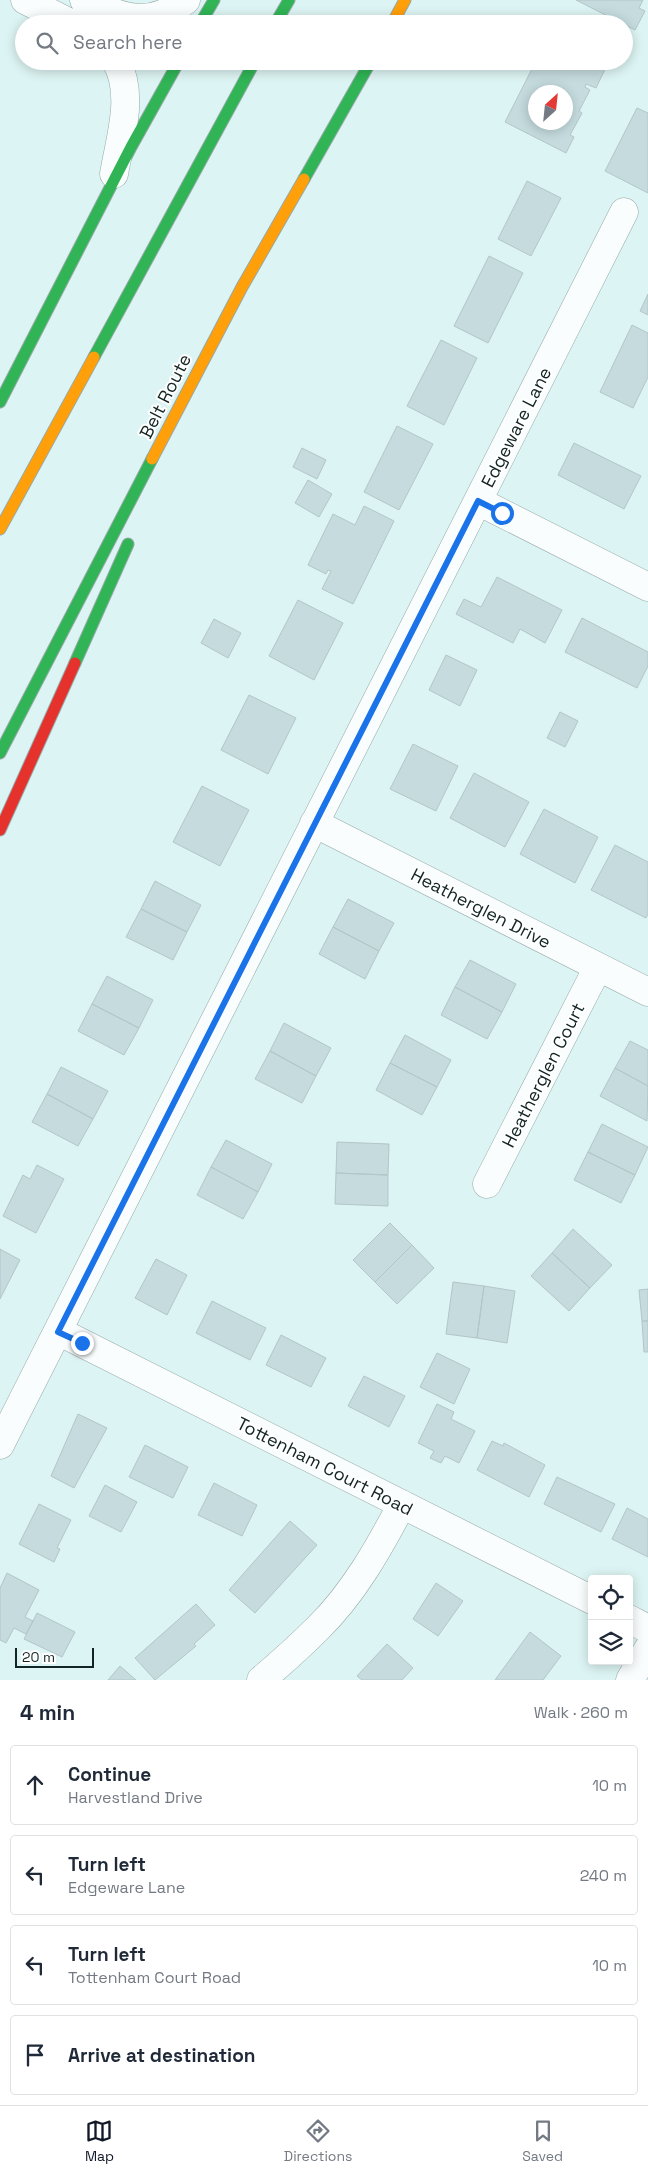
<!DOCTYPE html>
<html lang="en">
<head>
<meta charset="utf-8">
<style>
	:root { --surface:#fff; --page:#f2f2f3; --text:#1f2937; --muted:#747a83; --line:#e0e1e3; --accent:#111827 }
	body { margin:0; font-family:"Space Grotesk",sans-serif; background:var(--page); color:var(--text) }
	.controls { position:absolute; right:15px; bottom:15px; display:grid; overflow:hidden; border-radius:5px; box-shadow:0 2px 12px #0003 }
	.controls button { width:45px; height:45px; display:grid; place-items:center; padding:0; border:0; border-bottom:1px solid var(--line); background:var(--surface); color:var(--text); font:25px sans-serif }
	.compass { position:absolute; left:528px; top:85px; width:45px; height:45px; border-radius:50%; background:var(--surface); box-shadow:0 2px 12px #0003; rotate:27deg }
	.scale { position:absolute; left:15px; bottom:12px; width:79px; box-sizing:border-box; padding-left:5px; border:2px solid #122423; border-top:0; font-size:14px; line-height:18px; white-space:nowrap; color:#122423; -webkit-text-stroke:4px #fff; paint-order:stroke }
	.stop { position:absolute; width:15px; height:15px; margin:-11px; border:4px solid #1a73e8; border-radius:50%; background:#fff }
	.stop.end { background:#1a73e8; border-color:#fff; box-shadow:0 1px 5px #0008 }
	.list { margin:0; padding:0; list-style:none }
	h2 { display:flex; justify-content:space-between; align-items:center; height:65px; margin:0; padding:0 20px; font-size:21px }
	h2 small { font-size:16px; font-weight:400; color:var(--muted) }
	.list li { display:grid; grid-template-columns:32px 1fr auto; gap:15px; align-items:center; box-sizing:border-box; height:80px; margin:0 10px 10px; padding:0 10px; border:1px solid var(--line); border-radius:5px }
	.list b { display:block; font-size:19px; white-space:nowrap }
	.list p { margin:0; font-size:16px; white-space:nowrap; color:var(--muted) }
	.list em { font-size:16px; font-style:normal; color:var(--muted) }
	.icon { flex:none; width:28px; height:28px; fill:none; stroke:currentColor; stroke-width:2; stroke-linecap:round; stroke-linejoin:round }
	.map { position:relative; flex:none; width:648px; height:1680px; overflow:hidden }
	.search { position:absolute; background:var(--surface); box-shadow:0 2px 12px #0003; left:15px; right:15px; top:15px; height:55px; display:flex; align-items:center; gap:12px; box-sizing:border-box; padding:0 18px; border-radius:28px; color:var(--muted); font-size:19px }
	.sheet { height:425px; background:var(--surface) }
	nav { display:flex; justify-content:space-around; align-items:center; box-sizing:border-box; height:70px; border-top:1px solid var(--line); background:var(--surface); font-size:14px; color:var(--muted) }
	nav a { display:grid; justify-items:center; gap:2px }
	nav .on { color:var(--accent) }
	.map>svg:first-child { display:block }
	.building { fill:#c5dbde; stroke:#b3c6c8; fill-rule:evenodd }
	.lines { fill:none; stroke-linecap:round; stroke-linejoin:round }
	.street-casing { stroke:#96a9a8; stroke-width:29 }
	.fast-casing { stroke:#96a9a8; stroke-width:13 }
	.slow-casing { stroke:#96a9a8; stroke-width:13 }
	.jam-casing { stroke:#96a9a8; stroke-width:13 }
	.street { stroke:#fafdfd; stroke-width:28 }
	.fast { stroke:#30b455; stroke-width:11 }
	.slow { stroke:#ff9f0a; stroke-width:11 }
	.jam { stroke:#e5322d; stroke-width:11 }
	.route { stroke:#1a73e8; stroke-width:6 }
	.labels { text-anchor:middle; dominant-baseline:central; stroke-width:4; stroke-linejoin:round; paint-order:stroke }
	.street-label { font-size:18px; fill:#122423; stroke:#fff }
</style>
</head>
<body>
<div class="map">
<svg width="648" height="1680" viewBox="0 0 648 1680">
	<rect width="100%" height="100%" fill="#dcf4f3"/>
	<path class="building" d="M576,0H643L639,8L645,11L635,30Z
		M558,17L571,24H554Z
		M536,61H615L612,68L607,65L596,88L586,84L585,87L590,90L579,111L582,113L570,135L574,137L566,153L505,122ZM536,92H566V122H536Z
		M637,108L648,113V193L605,171Z
		M527,181L561,198L531,256L498,239Z
		M489,256L523,273L488,343L454,326Z
		M648,294V315L640,311Z
		M632,325L648,333V377L633,408L600,392Z
		M441,340L477,358L444,425L407,406Z
		M397,426L433,444L399,510L364,492Z
		M574,443L641,476L624,509L558,475Z
		M302,448L326,460L317,479L293,467Z
		M308,480L332,494L319,517L295,503Z
		M364,506L394,521L353,604L322,589L331,571L328,570L326,574L308,565L333,514L355,525Z
		M497,577L562,610L545,643L520,629L513,643L456,614L464,599L481,607Z
		M298,600L343,623L314,680L269,656Z
		M582,618L648,652V666L637,688L565,652Z
		M214,619L241,633L228,658L201,643Z
		M446,655L477,670L460,706L429,690Z
		M249,695L296,718L268,774L221,750Z
		M560,712L578,721L565,747L547,738Z
		M413,744L458,766L436,811L390,789Z
		M474,773L529,802L505,847L450,818Z
		M202,786L249,810L220,866L173,842Z
		M544,809L598,837L575,883L520,854Z
		M615,845L648,862V914L646,918L591,890Z
		M155,881L201,905L187,932L141,909Z
		M348,899L394,923L379,951L333,927Z
		M141,909L187,932L173,960L126,937Z
		M333,927L379,951L365,979L319,954Z
		M470,960L516,984L502,1012L455,987Z
		M107,976L153,1000L139,1028L92,1004Z
		M455,987L502,1012L487,1039L441,1015Z
		M92,1004L139,1028L124,1055L78,1031Z
		M284,1023L331,1048L316,1076L270,1051Z
		M405,1035L451,1060L437,1087L390,1063Z
		M630,1041L648,1050V1086L615,1068Z
		M270,1051L316,1076L302,1103L255,1079Z
		M390,1063L437,1087L422,1115L376,1090Z
		M61,1067L108,1091L93,1119L47,1094Z
		M615,1068L648,1086L647,1121L600,1096Z
		M47,1094L93,1119L78,1146L32,1122Z
		M602,1124L648,1147L635,1175L588,1152Z
		M226,1140L272,1164L258,1192L211,1167Z
		M337,1142L389,1144L388,1175L336,1173Z
		M588,1152L635,1175L621,1203L574,1180Z
		M37,1165L64,1179L36,1233L3,1216L23,1175L30,1179Z
		M211,1167L258,1192L243,1219L197,1195Z
		M336,1173L388,1175V1206L335,1204Z
		M390,1223L412,1245L375,1282L353,1260Z
		M573,1229L612,1265L590,1288L552,1253Z
		M412,1245L434,1268L397,1304L375,1282Z
		M0,1249L20,1260L0,1299Z
		M552,1253L590,1288L569,1311L531,1276Z
		M156,1259L187,1275L167,1315L135,1298Z
		M453,1282L484,1286L477,1338L446,1334Z
		M484,1286L515,1291L507,1343L477,1338Z
		M648,1289V1321H642L639,1290Z
		M212,1301L266,1328L250,1360L196,1333Z
		M642,1321H648V1352H644Z
		M281,1335L326,1358L311,1387L266,1365Z
		M437,1353L470,1369L454,1404L420,1387Z
		M364,1376L405,1396L389,1427L348,1406Z
		M437,1404L454,1412L451,1419L475,1431L459,1463L445,1456L441,1463L430,1458L434,1451L418,1443Z
		M78,1414L107,1428L74,1488L51,1476Z
		M492,1441L503,1446L504,1443L545,1465L529,1497L477,1470Z
		M145,1445L188,1467L173,1498L129,1477Z
		M557,1477L615,1504L601,1532L544,1504Z
		M214,1483L257,1505L242,1536L198,1515Z
		M105,1485L137,1502L121,1532L89,1516Z
		M39,1504L71,1520L57,1548L60,1549L54,1562L19,1544Z
		M627,1508L648,1519V1557L612,1539Z
		M290,1521L317,1545L255,1613L229,1590Z
		M7,1573L39,1590L25,1617L33,1621L26,1634L14,1628L6,1643L0,1640V1588Z
		M436,1583L463,1601L438,1636L413,1619Z
		M196,1604L215,1625L194,1644L196,1646L155,1680L135,1658Z
		M37,1613L75,1632L62,1657L24,1639Z
		M530,1632L561,1656L543,1680H495Z
		M387,1644L413,1668L402,1680H362L357,1676Z
		M120,1666L136,1680H108Z"/>
	<g class="lines">
		<defs>
			<path id="street" d="M25,0L72,24
				M84,0C121,18 150,29 186,0
				M114,174C120,138 135,95 116,61
				M478,501L648,587
				M314,823L648,992
				M487,1184L598,967
				M58,1331L592,1600
				M0,1445L624,212
				M629,1619L648,1629
				M261,1680C280,1664 300,1646 318,1628C353,1594 379,1548 402,1504
				M630,1680L648,1649"/>
			<path id="fast" d="M200,24L214,0
				M275,24L289,0
				M304,179L371,61
				M94,357L255,61
				M0,402L131,147L179,61
				M75,663L128,544
				M0,753L152,459"/>
			<path id="slow" d="M392,24L405,0
				M152,459L242,287L304,179
				M0,529L94,357"/>
			<path id="jam" d="M0,830L75,663"/>
		</defs>
		<use href="#street" class="street-casing"/>
		<use href="#fast" class="fast-casing"/>
		<use href="#slow" class="slow-casing"/>
		<use href="#jam" class="jam-casing"/>
		<use href="#street" class="street"/>
		<use href="#fast" class="fast"/>
		<use href="#slow" class="slow"/>
		<use href="#jam" class="jam"/>
	</g>
	<g class="lines">
		<path class="route" d="M82,1343L58,1332L478,501L502,513"/>
	</g>
	<g class="labels">
		<g class="street-label">
			<text transform="translate(165 396) rotate(-63)">Belt Route</text>
			<text transform="translate(516 427) rotate(-63)">Edgeware Lane</text>
			<text transform="translate(481 908) rotate(27)">Heatherglen Drive</text>
			<text transform="translate(543 1075) rotate(-63)">Heatherglen Court</text>
			<text transform="translate(325 1466) rotate(27)">Tottenham Court Road</text>
		</g>
	</g>
</svg>
<div class="controls">
<button><svg class="icon" aria-label="locate" viewBox="0 0 24 24"><circle cx="12" cy="12" r="6"/><path d="M12 2v4M12 18v4M2 12h4M18 12h4"/></svg></button>
<button><svg class="icon" aria-label="layers" viewBox="0 0 24 24"><path d="M12 4l9 5-9 5-9-5zM3 14l9 5 9-5"/></svg></button>
</div>
<svg class="compass" viewBox="-18 -18 36 36"><path d="M0-13l5 13h-10z" fill="#e53935"/><path d="M0 13l5-13h-10z" fill="#747a83"/></svg>
<div class="scale">20 m</div>
<div class="stop" style="left:502px;top:513px"></div>
<div class="stop end" style="left:82px;top:1343px"></div>
<div class="search"><svg class="icon" aria-label="search" viewBox="0 0 24 24"><circle cx="10" cy="10" r="6"/><path d="M15 15l6 6"/></svg>Search here</div>
</div>
<section class="sheet">
<h2>4 min<small>Walk · 260 m</small></h2>
<ul class="list">
<li><svg class="icon" aria-label="ahead" viewBox="0 0 24 24"><path d="M12 20V5M6 11l6-6 6 6"/></svg><div><b>Continue</b><p>Harvestland Drive</p></div><em>10 m</em></li>
<li><svg class="icon" aria-label="left" viewBox="0 0 24 24"><path d="M17 20v-9H6M10 6l-5 5 5 5"/></svg><div><b>Turn left</b><p>Edgeware Lane</p></div><em>240 m</em></li>
<li><svg class="icon" aria-label="left" viewBox="0 0 24 24"><path d="M17 20v-9H6M10 6l-5 5 5 5"/></svg><div><b>Turn left</b><p>Tottenham Court Road</p></div><em>10 m</em></li>
<li><svg class="icon" aria-label="arrive" viewBox="0 0 24 24"><path d="M6 21V4h12l-3 4 3 4H6"/></svg><div><b>Arrive at destination</b></div></li>
</ul>
</section>
<nav>
<a class="on"><svg class="icon" aria-label="map" viewBox="0 0 24 24"><path d="M3 6l6-2 6 2 6-2v14l-6 2-6-2-6 2zM9 4v14M15 6v14"/></svg>Map</a>
<a><svg class="icon" aria-label="directions" viewBox="0 0 24 24"><path d="M12 3l9 9-9 9-9-9zM9 14v-3h6M13 9l2 2-2 2"/></svg>Directions</a>
<a><svg class="icon" aria-label="saved" viewBox="0 0 24 24"><path d="M7 4h10v16l-5-4-5 4z"/></svg>Saved</a>
</nav>
</body>
</html>
